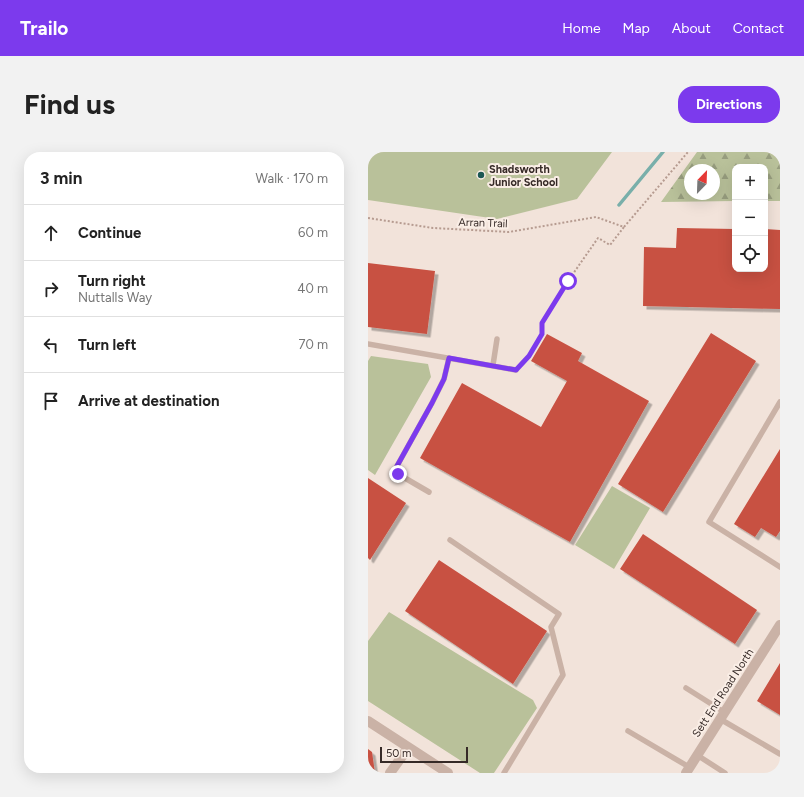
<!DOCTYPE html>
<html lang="en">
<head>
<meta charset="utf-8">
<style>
	:root { --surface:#fff; --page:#f2f2f2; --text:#222; --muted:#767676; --line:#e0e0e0; --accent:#7c3aed }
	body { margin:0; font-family:Figtree,sans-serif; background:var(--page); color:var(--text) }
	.controls { position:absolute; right:12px; top:12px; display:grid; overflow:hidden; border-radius:8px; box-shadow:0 4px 16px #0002 }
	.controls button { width:36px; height:36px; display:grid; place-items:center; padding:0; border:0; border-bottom:1px solid var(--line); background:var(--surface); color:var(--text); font:20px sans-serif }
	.compass { position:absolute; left:316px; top:12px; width:36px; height:36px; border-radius:50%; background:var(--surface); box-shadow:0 4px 16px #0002; rotate:23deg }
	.scale { position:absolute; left:12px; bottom:10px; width:88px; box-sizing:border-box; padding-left:4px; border:2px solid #362a27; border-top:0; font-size:11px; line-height:14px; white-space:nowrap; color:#362a27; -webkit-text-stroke:3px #faeee6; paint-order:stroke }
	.stop { position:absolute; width:12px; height:12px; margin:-9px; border:3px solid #7c3aed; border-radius:50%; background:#fff }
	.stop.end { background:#7c3aed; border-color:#fff; box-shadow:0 1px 4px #0008 }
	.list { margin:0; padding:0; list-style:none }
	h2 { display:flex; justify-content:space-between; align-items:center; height:52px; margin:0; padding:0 16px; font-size:17px }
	h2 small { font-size:13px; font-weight:400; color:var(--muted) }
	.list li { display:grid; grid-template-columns:26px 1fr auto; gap:12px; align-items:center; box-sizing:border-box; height:56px; padding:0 16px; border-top:1px solid var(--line) }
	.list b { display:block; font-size:15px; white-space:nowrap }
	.list p { margin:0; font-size:13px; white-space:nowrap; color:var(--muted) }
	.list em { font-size:13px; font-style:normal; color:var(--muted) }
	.icon { flex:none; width:22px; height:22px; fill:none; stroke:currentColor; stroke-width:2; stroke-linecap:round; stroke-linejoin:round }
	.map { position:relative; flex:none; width:412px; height:621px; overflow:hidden; border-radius:16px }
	header { display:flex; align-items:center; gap:24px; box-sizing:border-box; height:56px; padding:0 20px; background:var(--accent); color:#fff }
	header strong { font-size:19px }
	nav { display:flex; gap:22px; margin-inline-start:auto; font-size:14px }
	.intro { display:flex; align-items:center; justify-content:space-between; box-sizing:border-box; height:96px; padding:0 24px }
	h1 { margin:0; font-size:28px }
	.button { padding:10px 18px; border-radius:16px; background:var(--accent); color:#fff; font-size:14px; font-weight:700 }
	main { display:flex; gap:24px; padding:0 24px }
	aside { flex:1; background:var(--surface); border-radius:16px; box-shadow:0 4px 16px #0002 }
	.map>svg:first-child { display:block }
	.green { fill:#b9c19a }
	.forest { fill:url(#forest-firs); fill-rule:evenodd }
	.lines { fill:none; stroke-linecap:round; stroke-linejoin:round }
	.stream { stroke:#79afaa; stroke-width:3.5 }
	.building { fill:#c85142; filter:url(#shadow) }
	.path { stroke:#b69b90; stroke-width:2; stroke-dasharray:2 2; stroke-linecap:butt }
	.service { stroke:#cab2a6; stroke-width:5.5 }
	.minor { stroke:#cab2a6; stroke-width:10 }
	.route { stroke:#7c3aed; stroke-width:5 }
	.poi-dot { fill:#1c5854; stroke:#faeee6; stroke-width:1.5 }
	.labels { text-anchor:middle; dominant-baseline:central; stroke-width:4; stroke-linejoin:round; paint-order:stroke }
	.poi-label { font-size:11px; font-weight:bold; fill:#362a27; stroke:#faeee6; text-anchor:start }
	.street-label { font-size:11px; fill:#362a27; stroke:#faeee6 }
</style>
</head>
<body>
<header>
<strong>Trailo</strong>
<nav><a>Home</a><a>Map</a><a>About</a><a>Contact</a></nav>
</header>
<div class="intro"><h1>Find us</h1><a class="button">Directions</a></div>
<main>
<aside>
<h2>3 min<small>Walk · 170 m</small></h2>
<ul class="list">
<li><svg class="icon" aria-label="ahead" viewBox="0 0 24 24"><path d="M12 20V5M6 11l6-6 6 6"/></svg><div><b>Continue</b></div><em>60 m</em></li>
<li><svg class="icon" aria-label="right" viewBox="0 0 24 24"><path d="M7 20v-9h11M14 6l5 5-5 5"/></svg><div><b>Turn right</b><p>Nuttalls Way</p></div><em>40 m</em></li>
<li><svg class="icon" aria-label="left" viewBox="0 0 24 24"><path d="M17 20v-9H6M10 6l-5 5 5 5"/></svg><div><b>Turn left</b></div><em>70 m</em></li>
<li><svg class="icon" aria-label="arrive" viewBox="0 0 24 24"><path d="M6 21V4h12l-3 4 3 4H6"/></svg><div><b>Arrive at destination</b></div></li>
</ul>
</aside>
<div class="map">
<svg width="412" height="621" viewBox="0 0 412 621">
	<defs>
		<pattern id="forest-firs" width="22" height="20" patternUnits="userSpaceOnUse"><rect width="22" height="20" fill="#b9c19a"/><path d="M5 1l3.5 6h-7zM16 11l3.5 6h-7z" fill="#979d7e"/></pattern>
		<filter id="shadow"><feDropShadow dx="3.5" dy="3.5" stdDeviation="0" flood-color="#0004"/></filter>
	</defs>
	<rect width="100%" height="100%" fill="#f2e3da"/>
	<path class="green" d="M0,0H244L209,47L129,67L0,48Z
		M3,204L60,212L63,225L7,323L0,318V209Z
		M244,334L282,356L246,417L207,393Z
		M21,460L165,548L169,556L126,621H112L0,549V489Z"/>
	<path class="forest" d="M329,0H412V49H397V15H367V49L293,50ZM322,18H346V42H322Z"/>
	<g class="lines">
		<path class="stream" d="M251,53L295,0"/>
	</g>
	<path class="building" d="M309,76L367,77V117H397V77L412,78V157L275,154L276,95L308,96Z
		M0,111L67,119L59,182L0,175Z
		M343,181L388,209L295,360L250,332Z
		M179,182L214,201L210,209L281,249L202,390L52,306L94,231L173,275L199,229L163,209Z
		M412,297V379L408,385L393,376L387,385L366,372Z
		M0,326L38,351L2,408L0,406Z
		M275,382L389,458L367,492L252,417Z
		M71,408L179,479L145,532L37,459Z
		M412,511V563L389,549Z
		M0,597L4,600L7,621H0Z"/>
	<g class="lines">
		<path class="path" d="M0,66L65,76L141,80L228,65L256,75L320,0
			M153,212L161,204L174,181V171L200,129L230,86L242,93L256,75"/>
		<path class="service" d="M0,192L148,218
			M125,213L129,187
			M412,250L341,370L412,415
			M61,340L30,322L29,314L64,251L76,227L81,206
			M82,388L191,462L183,475L195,523L136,621
			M318,536L356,560
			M352,567L412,602
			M260,579L321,615
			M329,603L357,621"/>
		<path class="minor" d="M0,569L80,621
			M22,621L40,596
			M318,621L412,473"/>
	</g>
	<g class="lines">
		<path class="route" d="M30,322L29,314L64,251L76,227L81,206L148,218L161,204L174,182V171L200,129"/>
	</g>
	<circle class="poi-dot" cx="113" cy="23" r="4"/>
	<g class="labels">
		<g class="poi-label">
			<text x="121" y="17">Shadsworth<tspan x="121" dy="13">Junior School</tspan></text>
		</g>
		<g class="street-label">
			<text transform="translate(115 71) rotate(2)">Arran Trail</text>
			<text transform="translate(355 541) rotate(-57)">Sett End Road North</text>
		</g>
	</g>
</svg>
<div class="controls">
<button>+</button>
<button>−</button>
<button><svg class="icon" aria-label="locate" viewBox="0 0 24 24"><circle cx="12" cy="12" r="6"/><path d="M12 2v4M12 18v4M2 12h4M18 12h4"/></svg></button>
</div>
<svg class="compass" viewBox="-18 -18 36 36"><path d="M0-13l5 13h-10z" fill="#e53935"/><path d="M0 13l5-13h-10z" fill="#767676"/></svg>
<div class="scale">50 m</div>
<div class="stop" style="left:200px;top:129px"></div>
<div class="stop end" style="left:30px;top:322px"></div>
</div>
</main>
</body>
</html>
